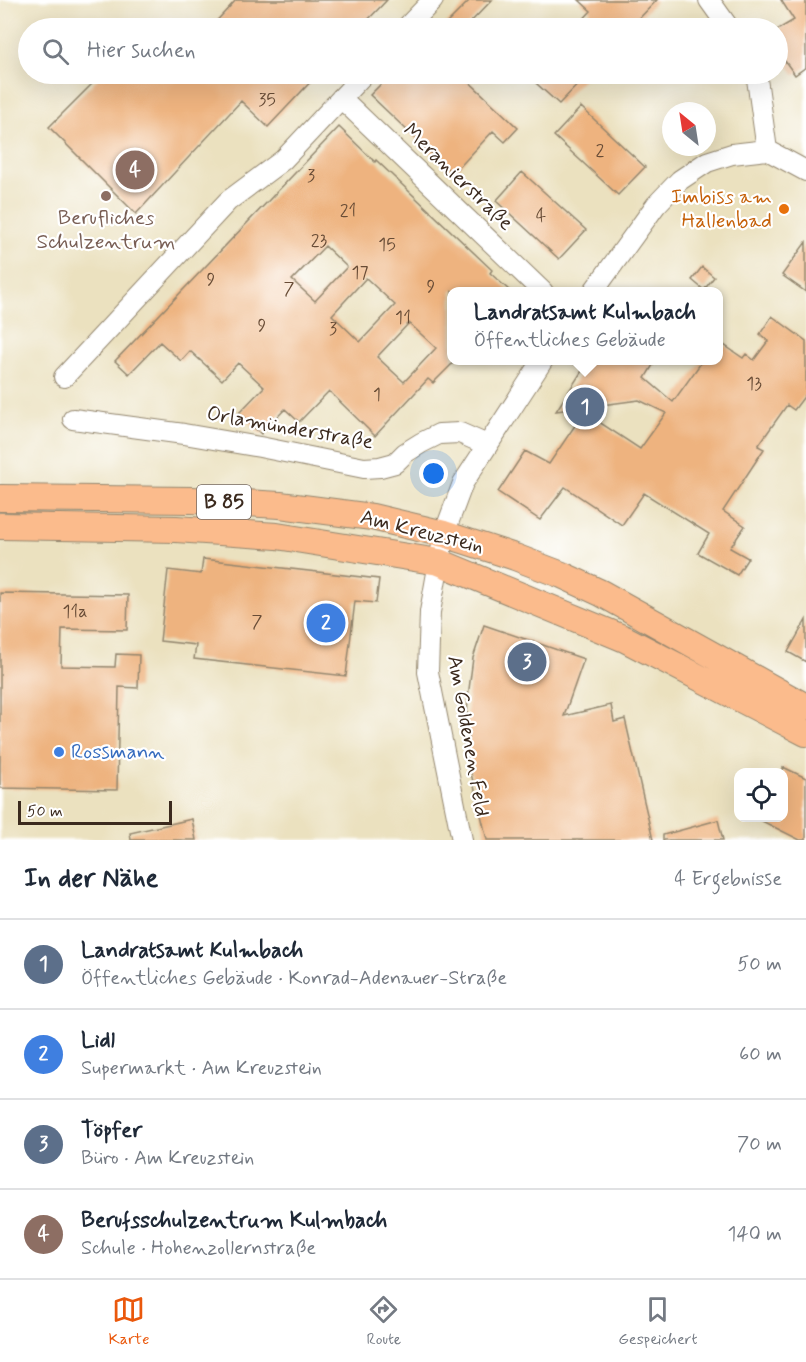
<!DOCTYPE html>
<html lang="de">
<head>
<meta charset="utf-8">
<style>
	:root { --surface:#fff; --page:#f6f6f7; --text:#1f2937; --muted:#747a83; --line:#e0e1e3; --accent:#ea580c }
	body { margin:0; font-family:Mynerve,sans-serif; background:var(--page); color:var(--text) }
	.controls { position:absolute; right:18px; bottom:18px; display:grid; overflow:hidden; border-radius:12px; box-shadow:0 6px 24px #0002 }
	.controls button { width:54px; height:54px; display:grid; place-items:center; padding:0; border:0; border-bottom:2px solid var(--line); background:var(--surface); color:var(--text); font:30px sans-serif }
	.compass { position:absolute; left:662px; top:102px; width:54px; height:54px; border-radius:50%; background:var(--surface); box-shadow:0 6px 24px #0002; rotate:330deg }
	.scale { position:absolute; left:18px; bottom:15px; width:154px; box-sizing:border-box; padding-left:6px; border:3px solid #3b2a1e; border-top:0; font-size:16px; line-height:21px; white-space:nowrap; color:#3b2a1e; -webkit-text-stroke:4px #fff; paint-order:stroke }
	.you { position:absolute; left:434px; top:474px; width:21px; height:21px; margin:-15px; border:4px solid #fff; border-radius:50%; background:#1a73e8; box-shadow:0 0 0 9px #1a73e833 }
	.badge { display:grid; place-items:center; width:39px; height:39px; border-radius:50%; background:var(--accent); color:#fff; font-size:20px; font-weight:700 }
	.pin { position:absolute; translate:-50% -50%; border:3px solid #fff; box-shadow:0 2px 6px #0006 }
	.popup { position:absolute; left:447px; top:287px; width:276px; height:78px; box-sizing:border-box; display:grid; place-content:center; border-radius:12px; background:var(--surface); filter:drop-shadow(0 2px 4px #0005); font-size:20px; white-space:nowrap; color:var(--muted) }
	.popup b { font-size:22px; color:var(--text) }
	.popup::after { content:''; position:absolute; left:50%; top:100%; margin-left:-12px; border:12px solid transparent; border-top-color:var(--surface) }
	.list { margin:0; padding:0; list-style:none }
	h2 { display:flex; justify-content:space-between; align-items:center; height:78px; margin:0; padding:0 24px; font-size:26px }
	h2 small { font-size:20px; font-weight:400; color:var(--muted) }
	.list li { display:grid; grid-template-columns:39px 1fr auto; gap:18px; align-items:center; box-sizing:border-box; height:90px; padding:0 24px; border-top:2px solid var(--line) }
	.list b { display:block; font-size:22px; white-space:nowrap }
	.list p { margin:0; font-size:20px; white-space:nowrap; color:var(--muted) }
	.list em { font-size:20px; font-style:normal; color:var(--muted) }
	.icon { flex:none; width:33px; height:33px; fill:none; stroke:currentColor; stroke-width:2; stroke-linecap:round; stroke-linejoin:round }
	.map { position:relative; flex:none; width:806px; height:840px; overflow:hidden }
	.search { position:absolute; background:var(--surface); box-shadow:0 6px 24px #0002; left:18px; right:18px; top:18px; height:66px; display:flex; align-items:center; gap:15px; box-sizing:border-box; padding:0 21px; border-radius:33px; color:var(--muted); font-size:22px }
	.sheet { height:438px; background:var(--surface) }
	nav { display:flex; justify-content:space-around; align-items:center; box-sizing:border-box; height:84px; border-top:2px solid var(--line); background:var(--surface); font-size:16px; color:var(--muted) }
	nav a { display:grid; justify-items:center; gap:3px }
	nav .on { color:var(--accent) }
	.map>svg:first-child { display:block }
	.building { fill:#eeb37f; fill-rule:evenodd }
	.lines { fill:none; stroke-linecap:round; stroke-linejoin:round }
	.minor-casing { stroke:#93866e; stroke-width:22 }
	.major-casing { stroke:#93866e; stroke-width:28 }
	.minor { stroke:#fff; stroke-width:20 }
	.major { stroke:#fbbb8c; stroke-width:26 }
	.education-dot { fill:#8d6e63; stroke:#fff; stroke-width:2 }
	.food-dot { fill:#e8710a; stroke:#fff; stroke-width:2 }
	.shop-dot { fill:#3f7fe0; stroke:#fff; stroke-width:2 }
	.labels { text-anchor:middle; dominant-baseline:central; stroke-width:4.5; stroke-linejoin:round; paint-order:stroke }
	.number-label { font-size:18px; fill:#684c36 }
	.shield { fill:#fff; stroke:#766a62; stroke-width:1.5 }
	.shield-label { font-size:20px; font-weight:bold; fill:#3b2a1e }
	.street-label { font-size:21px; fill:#3b2a1e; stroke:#fff }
	.food-label { font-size:21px; fill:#c56008; stroke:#fff; text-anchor:end }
	.education-label { font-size:21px; fill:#785e54; stroke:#fff }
	.shop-label { font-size:21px; fill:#366cbe; stroke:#fff; text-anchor:start }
</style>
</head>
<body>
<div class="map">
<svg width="806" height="840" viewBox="0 0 806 840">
	<rect width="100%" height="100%" fill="#fff"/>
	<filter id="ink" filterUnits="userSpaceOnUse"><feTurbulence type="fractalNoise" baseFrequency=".0167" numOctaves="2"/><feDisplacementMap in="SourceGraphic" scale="12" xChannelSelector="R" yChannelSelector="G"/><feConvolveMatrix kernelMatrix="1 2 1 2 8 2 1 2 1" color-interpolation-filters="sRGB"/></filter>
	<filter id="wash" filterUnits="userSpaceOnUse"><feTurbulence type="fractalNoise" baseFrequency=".008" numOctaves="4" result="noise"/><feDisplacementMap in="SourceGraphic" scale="24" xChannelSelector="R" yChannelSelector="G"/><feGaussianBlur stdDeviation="1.35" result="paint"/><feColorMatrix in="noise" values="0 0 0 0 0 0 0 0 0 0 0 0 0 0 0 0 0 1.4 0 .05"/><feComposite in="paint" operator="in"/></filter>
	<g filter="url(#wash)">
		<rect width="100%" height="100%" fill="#ebe1bf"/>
		<g id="blocks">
			<path class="building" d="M236,0H387L360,28H210Z
				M470,0H492L465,28H442Z
				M579,0H657L630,28H575L591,11Z
				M781,0H806V67L795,75L777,50V30L794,20Z
				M102,74H318L268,127L241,101L136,214L49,127Z
				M391,74H461L518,128L505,142L493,131L453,174L370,95Z
				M526,74H588L559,104Z
				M581,107L645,167L618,195L554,136Z
				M339,127L375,162L376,160L492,270L490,273L510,291H452V364L433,383L428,379L375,436L329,391L299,422L285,409L261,434L239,413L264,387L238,363L222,380L190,351L181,361L160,342L129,374L115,361ZM325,246L347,267L315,301L292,280ZM366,278L395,305L360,342L332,315ZM409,323L436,348L404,382L377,357Z
				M522,172L586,230L559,259L496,201Z
				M806,242V292L782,275Z
				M702,267L714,277L704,290L692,280Z
				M772,316L806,341V394L794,410L787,405L758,446L764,449L723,511L745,526L730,548L748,558L737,575L698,553L709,534L644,493L622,525L565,487L540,520L498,492L525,451L549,464L584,412L640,449L666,413L639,400L556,411L589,360H656L645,378L673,402L703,360H718V341L743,358L746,354L754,360L768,341L760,334Z
				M203,559L379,579L376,603L355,601L346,676L194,659L196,645L160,641L168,570L201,574Z
				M0,593L128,595L127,630L62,629L61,666L115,667L116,654L139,655L138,688L119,687L117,790L0,788Z
				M806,620V662L788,652Z
				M484,625L584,659L564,716L611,705L614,722L625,719L653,840H487L463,740L469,739L467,719L468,697L473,658Z
				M783,767L806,778V840H800L756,818H783Z
				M192,819L196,840H131L130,833Z
				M718,820L723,840H663V835Z"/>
		</g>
	</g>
	<g filter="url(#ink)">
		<use href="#blocks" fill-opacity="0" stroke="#93866e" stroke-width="1.5"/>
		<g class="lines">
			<defs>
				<path id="minor" d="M709,0L729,28
					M406,28L433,0
					M755,74L757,79L767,150
					M341,98L543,292
					M767,150L806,171
					M593,292L656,205L680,180L707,162L732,154L767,150
					M64,377L228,201L283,160L364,74
					M73,419L184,434L260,447L364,468L380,467L395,463L405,453L421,443L439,434L460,433L487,445
					M462,840L428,672L430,612L444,534L463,483L543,360"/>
				<path id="major" d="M0,498L192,500L280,505L372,517L444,534L515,557L562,575L601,593L806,707
					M0,526L176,529L277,536L439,562L625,639L806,733"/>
			</defs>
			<use href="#minor" class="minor-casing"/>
			<use href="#major" class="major-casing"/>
			<use href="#minor" class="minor"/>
			<use href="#major" class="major"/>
		</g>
	</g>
	<circle class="education-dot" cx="106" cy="196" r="6"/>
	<circle class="food-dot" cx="784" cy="209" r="6"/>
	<circle class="shop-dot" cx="59" cy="752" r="6"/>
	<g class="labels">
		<g class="number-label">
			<text x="267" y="100">35</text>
			<text x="600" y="151">2</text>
			<text x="311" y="176">3</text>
			<text x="348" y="211">21</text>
			<text x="541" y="216">4</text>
			<text x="319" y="241">23</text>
			<text x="387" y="245">15</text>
			<text x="360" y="273">17</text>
			<text x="211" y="280">9</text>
			<text x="431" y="287">9</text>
			<text x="289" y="289">7</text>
			<text x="403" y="318">11</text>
			<text x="262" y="326">9</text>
			<text x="333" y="329">3</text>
			<text x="754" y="384">13</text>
			<text x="377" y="395">1</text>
			<text x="75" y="612">11a</text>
			<text x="257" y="622">7</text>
		</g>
		<rect class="shield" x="197" y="485" width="54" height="34" rx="4.5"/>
		<g class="shield-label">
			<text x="224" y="502">B 85</text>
		</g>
		<g class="street-label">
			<text transform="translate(458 177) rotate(44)">Meranierstraße</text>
			<text transform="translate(290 428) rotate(10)">Orlamünderstraße</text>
			<text transform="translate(422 532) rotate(14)">Am Kreuzstein</text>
			<text transform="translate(468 736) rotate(80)">Am Goldenen Feld</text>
		</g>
		<g class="food-label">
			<text x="772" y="197">Imbiss am<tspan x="772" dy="24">Hallenbad</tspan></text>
		</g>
		<g class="education-label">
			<text x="106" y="218">Berufliches<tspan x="106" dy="24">Schulzentrum</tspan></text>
		</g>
		<g class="shop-label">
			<text x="71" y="752">Rossmann</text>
		</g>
	</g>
</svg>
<div class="controls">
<button><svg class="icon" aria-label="locate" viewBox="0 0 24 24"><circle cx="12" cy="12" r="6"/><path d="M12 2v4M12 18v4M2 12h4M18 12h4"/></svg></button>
</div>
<svg class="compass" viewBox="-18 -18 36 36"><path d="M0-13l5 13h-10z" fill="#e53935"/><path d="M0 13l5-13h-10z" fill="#747a83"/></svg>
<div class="scale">50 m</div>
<div class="you"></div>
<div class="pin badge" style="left:585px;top:407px;background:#5c6f8a">1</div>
<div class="popup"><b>Landratsamt Kulmbach</b>Öffentliches Gebäude</div>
<div class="pin badge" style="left:326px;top:623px;background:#3f7fe0">2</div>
<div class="pin badge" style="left:527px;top:662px;background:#5c6f8a">3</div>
<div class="pin badge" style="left:135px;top:170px;background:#8d6e63">4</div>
<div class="search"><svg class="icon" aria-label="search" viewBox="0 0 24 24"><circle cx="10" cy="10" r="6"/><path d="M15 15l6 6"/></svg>Hier suchen</div>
</div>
<section class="sheet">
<h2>In der Nähe<small>4 Ergebnisse</small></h2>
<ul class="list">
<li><span class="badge" style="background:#5c6f8a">1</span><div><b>Landratsamt Kulmbach</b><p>Öffentliches Gebäude · Konrad-Adenauer-Straße</p></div><em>50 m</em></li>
<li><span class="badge" style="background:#3f7fe0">2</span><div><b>Lidl</b><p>Supermarkt · Am Kreuzstein</p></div><em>60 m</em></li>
<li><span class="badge" style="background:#5c6f8a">3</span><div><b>Töpfer</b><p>Büro · Am Kreuzstein</p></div><em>70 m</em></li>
<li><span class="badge" style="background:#8d6e63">4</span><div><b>Berufsschulzentrum Kulmbach</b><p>Schule · Hohenzollernstraße</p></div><em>140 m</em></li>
</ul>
</section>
<nav>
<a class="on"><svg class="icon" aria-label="map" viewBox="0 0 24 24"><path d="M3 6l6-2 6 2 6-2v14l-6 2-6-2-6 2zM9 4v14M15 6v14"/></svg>Karte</a>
<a><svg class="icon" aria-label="directions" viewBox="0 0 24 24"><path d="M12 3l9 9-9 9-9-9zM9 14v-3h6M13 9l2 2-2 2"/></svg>Route</a>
<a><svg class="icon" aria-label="saved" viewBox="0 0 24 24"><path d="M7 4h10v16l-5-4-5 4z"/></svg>Gespeichert</a>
</nav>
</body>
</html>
